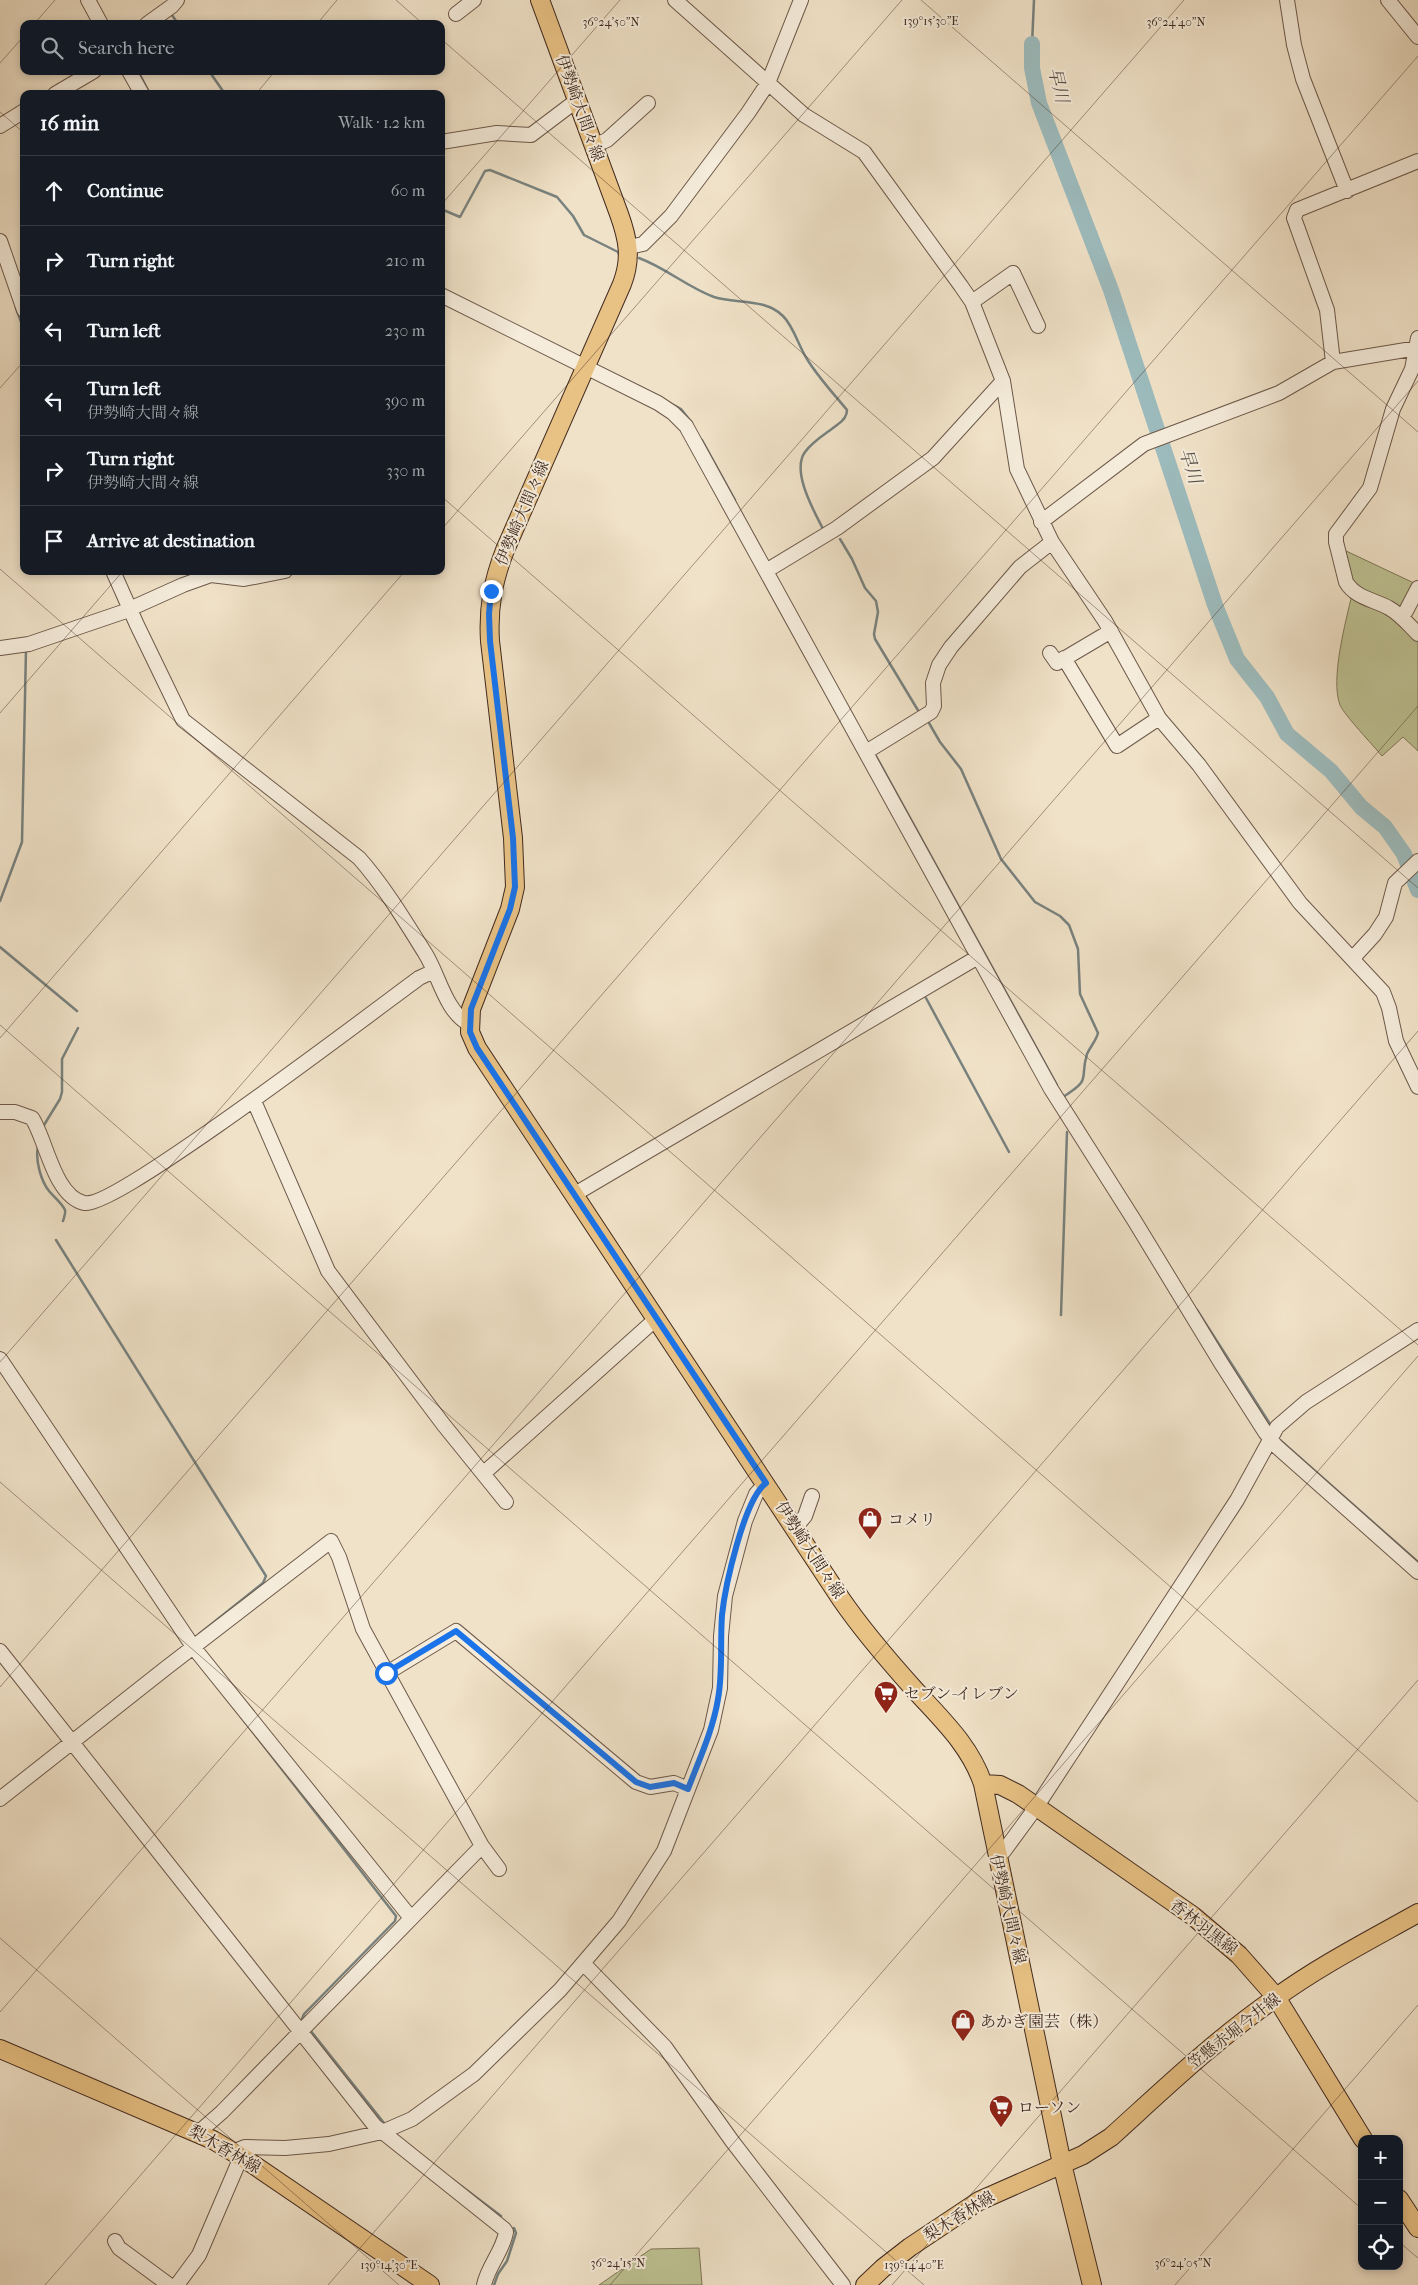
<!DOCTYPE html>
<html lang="en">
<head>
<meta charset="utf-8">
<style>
	:root { --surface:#171b24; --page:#242831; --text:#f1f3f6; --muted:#9ea1a6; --line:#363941 }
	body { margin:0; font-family:"IM FELL French Canon","Noto Serif JP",serif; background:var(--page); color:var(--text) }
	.controls { position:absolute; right:15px; bottom:15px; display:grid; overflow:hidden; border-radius:10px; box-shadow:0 2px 8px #0003 }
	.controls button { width:45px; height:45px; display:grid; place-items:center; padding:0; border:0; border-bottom:1px solid var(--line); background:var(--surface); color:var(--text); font:25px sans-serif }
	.stop { position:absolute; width:15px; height:15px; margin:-11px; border:4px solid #1a73e8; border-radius:50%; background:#fff }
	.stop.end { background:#1a73e8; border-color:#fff; box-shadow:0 1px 5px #0008 }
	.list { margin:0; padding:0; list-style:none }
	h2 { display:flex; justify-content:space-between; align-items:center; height:65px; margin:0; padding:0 20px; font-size:21px }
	h2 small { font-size:16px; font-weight:400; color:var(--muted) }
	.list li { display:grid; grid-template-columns:32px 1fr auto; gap:15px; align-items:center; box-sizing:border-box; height:70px; padding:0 20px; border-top:1px solid var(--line) }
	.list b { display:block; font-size:19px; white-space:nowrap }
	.list p { margin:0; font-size:16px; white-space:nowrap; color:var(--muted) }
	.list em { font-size:16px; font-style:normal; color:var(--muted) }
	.icon { flex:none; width:28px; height:28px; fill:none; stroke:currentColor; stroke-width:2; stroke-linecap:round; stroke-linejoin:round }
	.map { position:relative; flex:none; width:1418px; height:2285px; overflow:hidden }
	.search { position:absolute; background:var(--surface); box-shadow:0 2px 8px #0003; left:20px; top:20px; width:425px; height:55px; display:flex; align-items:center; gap:12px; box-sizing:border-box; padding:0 18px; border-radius:10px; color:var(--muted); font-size:19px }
	.panel { position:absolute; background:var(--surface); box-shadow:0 2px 8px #0003; left:20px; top:90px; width:425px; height:485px; border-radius:10px }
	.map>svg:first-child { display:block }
	.green { fill:#bec293; stroke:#80765a }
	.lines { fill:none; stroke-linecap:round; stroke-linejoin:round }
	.stream { stroke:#78827f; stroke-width:2.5 }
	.river { stroke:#9dbcbe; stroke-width:16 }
	.minor-casing { stroke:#6d594a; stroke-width:16 }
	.major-casing { stroke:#412b20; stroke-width:20 }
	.minor { stroke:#f5ecdb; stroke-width:14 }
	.major { stroke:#e8c184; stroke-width:18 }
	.route { stroke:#1a73e8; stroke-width:6 }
	.ticks { fill:none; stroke:#412b20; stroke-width:1; stroke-opacity:0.45 }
	.labels { text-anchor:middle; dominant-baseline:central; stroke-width:4; stroke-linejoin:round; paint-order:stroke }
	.street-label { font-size:16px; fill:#412b20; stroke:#f5ecdb }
	.poi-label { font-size:16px; fill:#412b20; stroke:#f5ecdb; text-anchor:start }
	.water-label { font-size:18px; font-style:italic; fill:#584f48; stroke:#f5ecdb }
	.ticks-label { font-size:12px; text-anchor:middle; fill:#412b20; stroke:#f5ecdb; stroke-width:4; stroke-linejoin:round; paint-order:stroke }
</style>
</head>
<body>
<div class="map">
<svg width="1418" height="2285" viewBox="0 0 1418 2285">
	<rect width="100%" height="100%" fill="#f0e2c8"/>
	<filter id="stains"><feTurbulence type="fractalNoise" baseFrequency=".004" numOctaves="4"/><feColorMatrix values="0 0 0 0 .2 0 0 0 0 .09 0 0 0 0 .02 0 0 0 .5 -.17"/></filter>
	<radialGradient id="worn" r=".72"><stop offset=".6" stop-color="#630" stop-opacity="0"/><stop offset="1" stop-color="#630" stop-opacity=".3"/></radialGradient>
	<path class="green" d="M1344,550L1416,584L1400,608L1354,585Z
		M1352,594L1387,610L1418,639V751L1403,737L1382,756C1373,745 1345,716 1340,705C1330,679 1346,621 1352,594Z
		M699,2248L702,2285H599L651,2249Z"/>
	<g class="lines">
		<path class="stream" d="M172,15L178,24
			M1032,44L1034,0
			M138,71L150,94
			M209,71L225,94
			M441,209L460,217L485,171L490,170L557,197L573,216L584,235L618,252L620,257
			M639,258C666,268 687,287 714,297C736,304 765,298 783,316C794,327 798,345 807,359C818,377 833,393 847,410C847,417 843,421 837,425C827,433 813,441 805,452C791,471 814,511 823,529
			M16,308L24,330
			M668,402L681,409L692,423
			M702,440L735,500
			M840,539L852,559L865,588L876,601L878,612L874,634L875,639L919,712
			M929,723L940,742L961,769L1001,859L1035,902L1060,916L1069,925L1078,949L1080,994L1098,1033C1096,1041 1090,1047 1087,1054C1079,1080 1093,1078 1063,1097L1062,1094
			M876,756L1057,1085
			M0,901L22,842L26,649
			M0,947L77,1011
			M926,998L1009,1152
			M44,1125L60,1099L62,1092V1059L78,1028
			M38,1147C35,1160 41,1181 49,1191C54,1197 62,1203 65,1210C66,1213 64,1217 63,1221
			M56,1240L266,1576L263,1583L199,1634
			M1197,1310L1270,1424
			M1061,1315L1067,1132
			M1280,1440L1418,1562
			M235,1709L396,1916L395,1921L304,2014L302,2019
			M310,2030L384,2123
			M452,2179L501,2216
			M494,2285L498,2274L507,2261L516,2233L514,2228"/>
		<path class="river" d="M1032,44V68L1039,103L1111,290L1215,605L1237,659L1267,697L1287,734L1331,771L1361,807L1385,827L1404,854L1418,890"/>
		<defs>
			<path id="minor" d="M88,0L101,24
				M675,0L804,115L864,152L961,286L972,302L1003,381L1017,469L1052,542L1105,621L1159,718L1199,765L1300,903L1383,992L1389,1008L1396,1041L1418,1087
				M1287,0L1294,45L1303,79L1347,191
				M1388,0L1418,37
				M456,14L474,0
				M147,24L172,6L177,0
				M129,71L142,94
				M55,94L94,71
				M0,126L24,111
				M441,142L497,133L531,135L576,101
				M593,146L607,140L648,103
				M0,241L24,310
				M629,247L643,244L671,216L748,113L768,83L801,0
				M441,295L658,403L673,413L686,426L1051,1089L1134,1220L1221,1363L1265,1432L1276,1446L1418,1572
				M972,302L1013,273L1038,326
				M1418,338L1412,369L1393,409L1370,488L1336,534V542L1346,582C1355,598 1375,600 1389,608C1400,614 1409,625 1418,634
				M1333,362L1327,310L1294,218L1297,210L1418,161
				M1041,522L1144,444L1279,393L1333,362L1418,348
				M113,571L137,625L183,720L359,858C384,886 405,921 425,953C439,975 445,1011 469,1024
				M766,571L837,528L933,458L1003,381
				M1401,617L1406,611L1418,588
				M0,648L29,644L123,612L183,585L211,575L244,579L285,571
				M1050,653L1057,663L1111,631
				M1064,658L1117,746L1159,718
				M866,752L931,712L934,706L933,683L939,665L951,647L1020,567L1052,542
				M1353,958L1375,934L1386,917L1395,883L1418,861
				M254,1101L328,1271L443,1424L506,1502
				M0,1112H15L32,1118C46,1139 54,1196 84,1203C114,1210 378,1008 419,978L434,971
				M575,1194L978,957
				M0,1359L194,1648L411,1918
				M484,1473L657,1318
				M795,1528L805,1516L812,1496
				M0,1651L375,2126L504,2229L506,2232C503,2251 488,2266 484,2285
				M387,1673L456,1631L636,1782L650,1787L674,1783L688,1789
				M0,1799L166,1668L331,1541L339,1557L363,1629L482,1846L499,1869
				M996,1854L1004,1851L1037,1806L1237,1500L1277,1427L1306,1402L1418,1330
				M584,1964L665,2047L732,2141L843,2285
				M199,2132L222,2112L482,1846
				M233,2152L245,2147L285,2148L329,2144L382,2132L412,2119L474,2074L560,1990L619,1921L664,1851L711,1730L720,1688L721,1636L725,1596L745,1521L756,1494L766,1483
				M115,2241L119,2248L169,2285
				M177,2285L199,2255L241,2157"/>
			<path id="major" d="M540,0L619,214C628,239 632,258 622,284L505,550C493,581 488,607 490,641L513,838L515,887L510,909L471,1009L470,1032L477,1048L841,1599C863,1631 888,1660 914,1689C941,1719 970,1745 983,1784L1062,2164L1092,2285
				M983,1784L1000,1785L1018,1794L1193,1916L1239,1955L1276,1997L1363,2139
				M0,2049L213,2140L248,2161L430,2285
				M1399,2199L1418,2228
				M865,2285L883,2268L910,2247L979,2201L1083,2155L1111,2137C1164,2089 1215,2040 1274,1999C1319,1966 1370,1940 1418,1913"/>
		</defs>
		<use href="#minor" class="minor-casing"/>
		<use href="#major" class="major-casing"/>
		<use href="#minor" class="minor"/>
		<use href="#major" class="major"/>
	</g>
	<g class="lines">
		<path class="route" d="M386,1673L456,1631L636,1782L650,1787L674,1783L688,1789C699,1760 713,1730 718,1699C723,1672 720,1643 722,1615C725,1587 744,1499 766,1483L477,1048L470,1032L471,1009L510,909L515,887L513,838L490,641L489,614L491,591"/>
	</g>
	<path class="ticks" d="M396,0L423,24M921,0L1418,432M34,24L55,0M317,24L337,0M441,39L1418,888M0,63L24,36M256,94L275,71M0,112L24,133M441,205L620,0M0,388L24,361M441,496L1418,1345M441,530L902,0M0,569L1418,1802M0,713L123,571M0,1025L1362,2209M0,1038L405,571M0,1362L1184,0M0,1482L924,2285M0,1687L1418,56M0,1938L399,2285M0,2012L1418,381M1399,2242L1418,2258M45,2285L1418,706M328,2285L1418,1031M610,2285L1418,1356M892,2285L1418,1680M1175,2285L1418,2005"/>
	<defs>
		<symbol id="shop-pin" viewBox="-11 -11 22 30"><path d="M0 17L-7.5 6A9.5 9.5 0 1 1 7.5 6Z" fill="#8f2418" stroke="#f5ecdb"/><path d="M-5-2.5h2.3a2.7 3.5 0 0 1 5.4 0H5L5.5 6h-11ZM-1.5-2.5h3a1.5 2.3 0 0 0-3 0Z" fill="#fff"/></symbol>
		<symbol id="supermarket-pin" viewBox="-11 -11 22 30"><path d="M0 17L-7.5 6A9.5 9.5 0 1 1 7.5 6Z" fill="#8f2418" stroke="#f5ecdb"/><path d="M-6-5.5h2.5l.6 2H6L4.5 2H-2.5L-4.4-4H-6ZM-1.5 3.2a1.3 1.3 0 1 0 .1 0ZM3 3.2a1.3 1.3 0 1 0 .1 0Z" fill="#fff"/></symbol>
	</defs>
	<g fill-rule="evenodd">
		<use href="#shop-pin" x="856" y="1505" width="28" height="38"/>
		<use href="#supermarket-pin" x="872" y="1679" width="28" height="38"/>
		<use href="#shop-pin" x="949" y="2007" width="28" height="38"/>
		<use href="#supermarket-pin" x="987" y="2093" width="28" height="38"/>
	</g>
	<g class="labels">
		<g class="street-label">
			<text transform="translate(580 108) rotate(70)">伊勢崎大間々線</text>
			<text transform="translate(522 513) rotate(-67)">伊勢崎大間々線</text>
			<text transform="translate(810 1550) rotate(57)">伊勢崎大間々線</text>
			<text transform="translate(1008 1909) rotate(77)">伊勢崎大間々線</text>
			<text transform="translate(1204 1927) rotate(38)">香林羽黒線</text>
			<text transform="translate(1234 2031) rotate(-38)">笠懸赤堀今井線</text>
			<text transform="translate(225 2149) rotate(30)">梨木香林線</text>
			<text transform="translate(959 2216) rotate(-32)">梨木香林線</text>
		</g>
		<g class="poi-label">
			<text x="888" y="1519">コメリ</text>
			<text x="904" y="1693">セブン-イレブン</text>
			<text x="980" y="2021">あかぎ園芸（株）</text>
			<text x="1018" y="2107">ローソン</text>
		</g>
		<g class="water-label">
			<text transform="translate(1058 85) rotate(77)">早川</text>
			<text transform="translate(1190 466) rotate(72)">早川</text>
		</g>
	</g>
	<g class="ticks-label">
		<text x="931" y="25">139°15'30"E</text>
		<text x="611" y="26">36°24'50"N</text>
		<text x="1176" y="26">36°24'40"N</text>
		<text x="618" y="2267">36°24'15"N</text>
		<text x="1183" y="2267">36°24'05"N</text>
		<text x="389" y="2269">139°14'30"E</text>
		<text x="914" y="2269">139°14'40"E</text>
	</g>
	<rect width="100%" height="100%" filter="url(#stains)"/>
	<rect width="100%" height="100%" fill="url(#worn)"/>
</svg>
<div class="controls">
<button>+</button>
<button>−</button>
<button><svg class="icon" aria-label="locate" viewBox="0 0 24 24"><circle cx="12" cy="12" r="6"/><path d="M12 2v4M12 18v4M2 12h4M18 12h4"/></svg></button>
</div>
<div class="stop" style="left:386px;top:1673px"></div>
<div class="stop end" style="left:491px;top:591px"></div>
<div class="search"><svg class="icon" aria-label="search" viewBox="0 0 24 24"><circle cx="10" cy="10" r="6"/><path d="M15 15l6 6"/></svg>Search here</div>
<section class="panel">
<h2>16 min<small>Walk · 1.2 km</small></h2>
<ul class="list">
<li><svg class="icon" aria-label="ahead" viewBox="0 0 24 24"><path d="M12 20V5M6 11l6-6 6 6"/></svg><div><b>Continue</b></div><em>60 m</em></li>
<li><svg class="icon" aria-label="right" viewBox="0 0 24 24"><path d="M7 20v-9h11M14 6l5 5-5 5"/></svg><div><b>Turn right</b></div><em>210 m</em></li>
<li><svg class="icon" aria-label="left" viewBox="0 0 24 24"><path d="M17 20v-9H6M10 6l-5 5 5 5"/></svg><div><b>Turn left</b></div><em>230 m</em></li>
<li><svg class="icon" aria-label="left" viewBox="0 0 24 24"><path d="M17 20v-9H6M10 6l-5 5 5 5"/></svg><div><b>Turn left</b><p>伊勢崎大間々線</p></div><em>390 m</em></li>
<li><svg class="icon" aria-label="right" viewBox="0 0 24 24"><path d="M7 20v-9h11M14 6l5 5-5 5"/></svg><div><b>Turn right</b><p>伊勢崎大間々線</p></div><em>330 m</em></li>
<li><svg class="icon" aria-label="arrive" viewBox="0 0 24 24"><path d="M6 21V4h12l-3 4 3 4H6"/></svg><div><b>Arrive at destination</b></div></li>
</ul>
</section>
</div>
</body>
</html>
